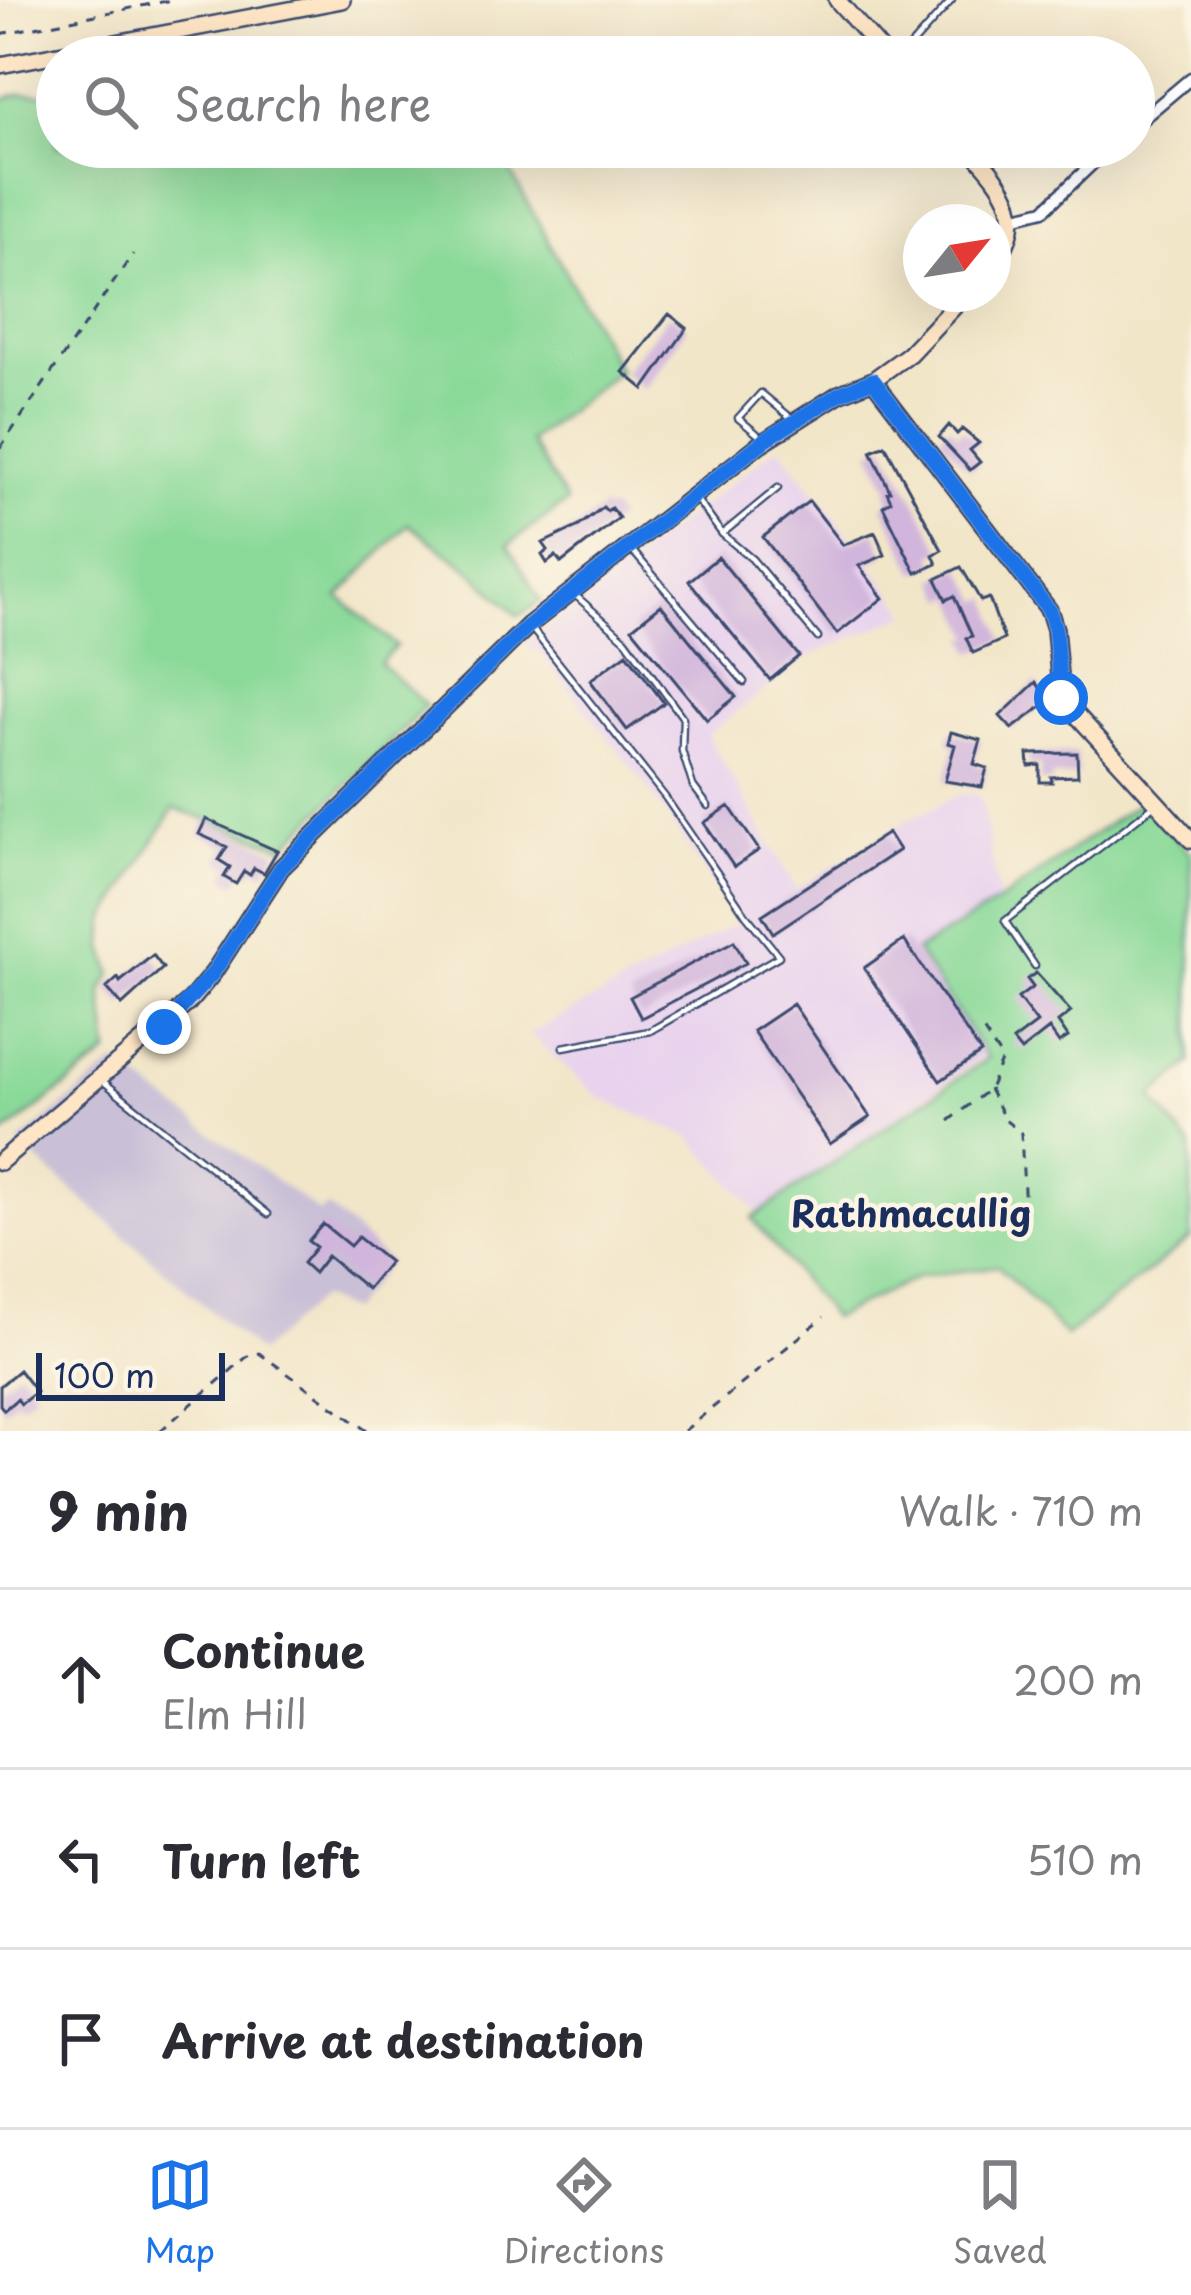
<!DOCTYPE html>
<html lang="en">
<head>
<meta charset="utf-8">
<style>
	:root { --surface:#fff; --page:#f7f7f7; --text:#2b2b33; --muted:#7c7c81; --line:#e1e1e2; --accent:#1a73e8 }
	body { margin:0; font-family:"Playpen Sans",sans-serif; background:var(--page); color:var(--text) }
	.compass { position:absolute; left:903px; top:204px; width:108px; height:108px; border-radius:50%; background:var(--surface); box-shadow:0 12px 48px #0002; rotate:60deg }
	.scale { position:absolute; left:36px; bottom:30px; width:189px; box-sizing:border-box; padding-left:12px; border:6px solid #1b2f5e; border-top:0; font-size:33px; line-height:42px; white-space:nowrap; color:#1b2f5e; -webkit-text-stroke:9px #fcf5e5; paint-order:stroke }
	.stop { position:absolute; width:36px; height:36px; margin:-27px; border:9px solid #1a73e8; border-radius:50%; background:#fff }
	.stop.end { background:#1a73e8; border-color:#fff; box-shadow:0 3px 12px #0008 }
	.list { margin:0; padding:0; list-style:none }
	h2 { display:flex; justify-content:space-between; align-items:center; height:156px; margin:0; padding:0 48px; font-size:51px }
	h2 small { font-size:39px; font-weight:400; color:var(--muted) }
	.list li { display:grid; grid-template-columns:78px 1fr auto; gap:36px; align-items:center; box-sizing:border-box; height:180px; padding:0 48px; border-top:3px solid var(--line) }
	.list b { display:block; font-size:45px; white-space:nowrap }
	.list p { margin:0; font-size:39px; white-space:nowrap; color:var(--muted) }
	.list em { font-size:39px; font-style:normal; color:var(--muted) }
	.icon { flex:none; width:66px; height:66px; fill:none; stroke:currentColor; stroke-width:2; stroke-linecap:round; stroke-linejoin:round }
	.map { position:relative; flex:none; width:1191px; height:1431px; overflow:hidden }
	.search { position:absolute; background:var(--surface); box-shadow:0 12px 48px #0002; left:36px; right:36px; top:36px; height:132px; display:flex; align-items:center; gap:30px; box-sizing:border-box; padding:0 42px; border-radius:66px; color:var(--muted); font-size:45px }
	.sheet { height:696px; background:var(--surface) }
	nav { display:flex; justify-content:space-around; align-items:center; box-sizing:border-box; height:168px; border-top:3px solid var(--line); background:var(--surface); font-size:33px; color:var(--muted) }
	nav a { display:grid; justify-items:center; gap:6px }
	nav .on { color:var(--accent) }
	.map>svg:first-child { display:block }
	.built { fill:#e8d2ee }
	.industrial { fill:#c9bfd7 }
	.green { fill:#8ad999; stroke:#52847c; stroke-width:3 }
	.building { fill:#d1b5dc }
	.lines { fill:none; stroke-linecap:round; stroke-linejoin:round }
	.lane-casing { stroke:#3b4a6e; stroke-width:9 }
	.street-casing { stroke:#3b4a6e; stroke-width:15 }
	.secondary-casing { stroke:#3b4a6e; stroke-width:20 }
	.path { stroke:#3b4a6e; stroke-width:3; stroke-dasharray:9 9; stroke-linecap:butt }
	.lane { stroke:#fff; stroke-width:4.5 }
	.street { stroke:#fff; stroke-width:10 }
	.secondary { stroke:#fde5c5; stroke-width:15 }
	.route { stroke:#1a73e8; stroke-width:15 }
	.labels { text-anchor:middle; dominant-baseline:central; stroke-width:9; stroke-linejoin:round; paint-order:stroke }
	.quarter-label { font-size:36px; font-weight:bold; fill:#1b2f5e; stroke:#fcf5e5 }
</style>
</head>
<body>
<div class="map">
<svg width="1191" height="1431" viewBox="0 0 1191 1431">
	<rect width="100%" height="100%" fill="#fcf5e5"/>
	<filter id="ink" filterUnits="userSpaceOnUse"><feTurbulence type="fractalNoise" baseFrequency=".00833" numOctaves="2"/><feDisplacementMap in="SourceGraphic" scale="24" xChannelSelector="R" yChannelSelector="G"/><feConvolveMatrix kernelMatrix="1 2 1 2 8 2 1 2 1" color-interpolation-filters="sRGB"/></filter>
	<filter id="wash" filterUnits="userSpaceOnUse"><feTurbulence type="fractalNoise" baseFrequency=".004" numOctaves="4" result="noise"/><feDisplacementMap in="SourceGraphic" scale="48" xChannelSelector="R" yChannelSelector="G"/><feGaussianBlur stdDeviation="2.7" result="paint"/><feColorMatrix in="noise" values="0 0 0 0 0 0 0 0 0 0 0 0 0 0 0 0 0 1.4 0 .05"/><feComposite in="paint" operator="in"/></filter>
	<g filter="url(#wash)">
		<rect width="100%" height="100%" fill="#f2e6c9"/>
		<path class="built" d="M779,446L909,614L808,656L707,735L796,889L905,822L963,793L980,795L1000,901L916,951L985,1056L758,1212L690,1137L600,1098L529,1034L739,922L645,784L539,652L524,645Z"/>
		<path class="industrial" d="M116,1063L319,1212L328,1207L389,1262L350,1311L319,1298L259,1353L18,1143Z"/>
		<path class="green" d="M57,93V147H497L619,370L530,441L567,502L508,545L541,601L519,616L469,569L408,524L339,597L396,646L380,663L426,706L284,847L174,808L106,920L104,947L112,974L102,990L109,1053L0,1137V100L19,94Z
			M1141,801L1191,854V1063L1152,1097L1191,1146V1238L1066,1336L998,1266L918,1277L832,1318L752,1218L988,1058L916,951L1000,901Z"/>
		<g id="blocks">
			<path class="building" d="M669,314L687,328L644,389L623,372Z
				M949,425L957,434L962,429L979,443L970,450L980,462L970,470L939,437Z
				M885,445L942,550L933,555L937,564L916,573L883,506L891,501L887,492L890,491L871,451Z
				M809,501L843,545L875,532L885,555L859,566L883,598L837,634L763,537Z
				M603,507L607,511L611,508L619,518L561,563L556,556L547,563L542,555L548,550L543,543L579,526Z
				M718,557L799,656L770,680L689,581Z
				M961,567L981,601L989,598L1004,639L973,653L966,638L972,636L954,596L946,600L936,579Z
				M661,605L736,697L707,720L632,628Z
				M627,653L664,703L627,730L590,680Z
				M1036,682L1049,701L1012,729L1000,716Z
				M951,732L981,740L974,764L987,768L982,787L945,781L955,745L948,743Z
				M1077,753L1078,776L1051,777L1052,782H1040V765L1029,766L1028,754Z
				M729,806L759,850L734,867L704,823Z
				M206,819L277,851L264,873L254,868L250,875L244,871L236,884L224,877L230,867L219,860L227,847L199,834Z
				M888,833L899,850L773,933L762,915Z
				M904,940L981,1053L940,1081L864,968Z
				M734,941L746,963L641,1018L630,997Z
				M153,955L163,968L122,1005L107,988L118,978L120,982Z
				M1036,973L1071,1012L1058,1022L1068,1037L1059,1043L1049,1029L1021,1051L1013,1041L1037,1023L1018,998L1033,987L1027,979Z
				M793,1004L870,1117L830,1144L753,1031Z
				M323,1224L350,1246L358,1237L389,1262L367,1289L327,1256L314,1273L303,1263L316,1247L308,1241Z
				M19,1370L36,1392L21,1404L17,1399L4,1410L0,1405V1386Z"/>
		</g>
	</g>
	<g filter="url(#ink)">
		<use href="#blocks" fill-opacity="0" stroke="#3b4a6e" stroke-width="3"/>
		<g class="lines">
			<defs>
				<path id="lane" d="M901,57L952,0
					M761,437L738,418L761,393L790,417
					M697,500L722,534L778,488
					M722,534L752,559L818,638
					M631,549L744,682
					M575,595L626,640L683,718L682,751L693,786L708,806
					M532,629L665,797L746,915L779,956L650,1031L563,1047
					M1035,966L1005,921L1152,807
					M104,1082L268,1214"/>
				<path id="street" d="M1134,126L1191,78
					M1012,218L1044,210L1110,147"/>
				<path id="secondary" d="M837,0L887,57
					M0,65L342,0
					M969,147C1004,186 1032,215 993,265
					M873,380L1049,610L1055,629L1061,698L1191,840
					M0,1162L189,1002L213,973L281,868L529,625L760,444L839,394L873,380L909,354L966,294"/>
			</defs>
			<use href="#lane" class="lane-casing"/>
			<use href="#street" class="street-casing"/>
			<use href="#secondary" class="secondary-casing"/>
			<path class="path" d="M0,34L172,0
				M0,448L133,254
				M989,1089L1005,1120L1021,1133L1025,1210
				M949,1121L989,1089L1002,1059L983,1030
				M160,1431L249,1355L259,1353L367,1431
				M684,1431L824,1317"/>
			<use href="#lane" class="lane"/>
			<use href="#street" class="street"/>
			<use href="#secondary" class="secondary"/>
		</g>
	</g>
	<g class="lines" filter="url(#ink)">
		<path class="route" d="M164,1027L213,973L281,868L526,628L765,440L839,394L873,380L1049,610L1055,629L1061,698"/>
	</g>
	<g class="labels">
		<g class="quarter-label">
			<text x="911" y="1212">Rathmacullig</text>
		</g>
	</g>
</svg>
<svg class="compass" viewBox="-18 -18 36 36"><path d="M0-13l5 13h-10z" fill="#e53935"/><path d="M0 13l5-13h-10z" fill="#7c7c81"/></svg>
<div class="scale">100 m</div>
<div class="stop" style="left:1061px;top:698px"></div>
<div class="stop end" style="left:164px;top:1027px"></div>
<div class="search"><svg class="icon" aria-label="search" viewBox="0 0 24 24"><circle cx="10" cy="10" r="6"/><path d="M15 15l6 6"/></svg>Search here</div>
</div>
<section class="sheet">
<h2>9 min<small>Walk · 710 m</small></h2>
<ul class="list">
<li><svg class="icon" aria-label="ahead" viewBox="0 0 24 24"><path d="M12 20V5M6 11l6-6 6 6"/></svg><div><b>Continue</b><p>Elm Hill</p></div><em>200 m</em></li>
<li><svg class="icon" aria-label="left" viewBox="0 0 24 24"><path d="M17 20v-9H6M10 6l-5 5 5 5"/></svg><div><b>Turn left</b></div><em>510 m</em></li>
<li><svg class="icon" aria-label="arrive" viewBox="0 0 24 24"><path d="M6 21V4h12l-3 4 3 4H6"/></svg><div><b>Arrive at destination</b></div></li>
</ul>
</section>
<nav>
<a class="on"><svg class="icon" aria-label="map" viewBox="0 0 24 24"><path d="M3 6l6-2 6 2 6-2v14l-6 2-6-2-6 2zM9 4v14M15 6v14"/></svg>Map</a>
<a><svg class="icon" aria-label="directions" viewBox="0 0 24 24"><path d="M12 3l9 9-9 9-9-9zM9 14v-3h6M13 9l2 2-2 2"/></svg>Directions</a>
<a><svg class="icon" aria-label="saved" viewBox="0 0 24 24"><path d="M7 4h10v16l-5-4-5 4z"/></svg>Saved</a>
</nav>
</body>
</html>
